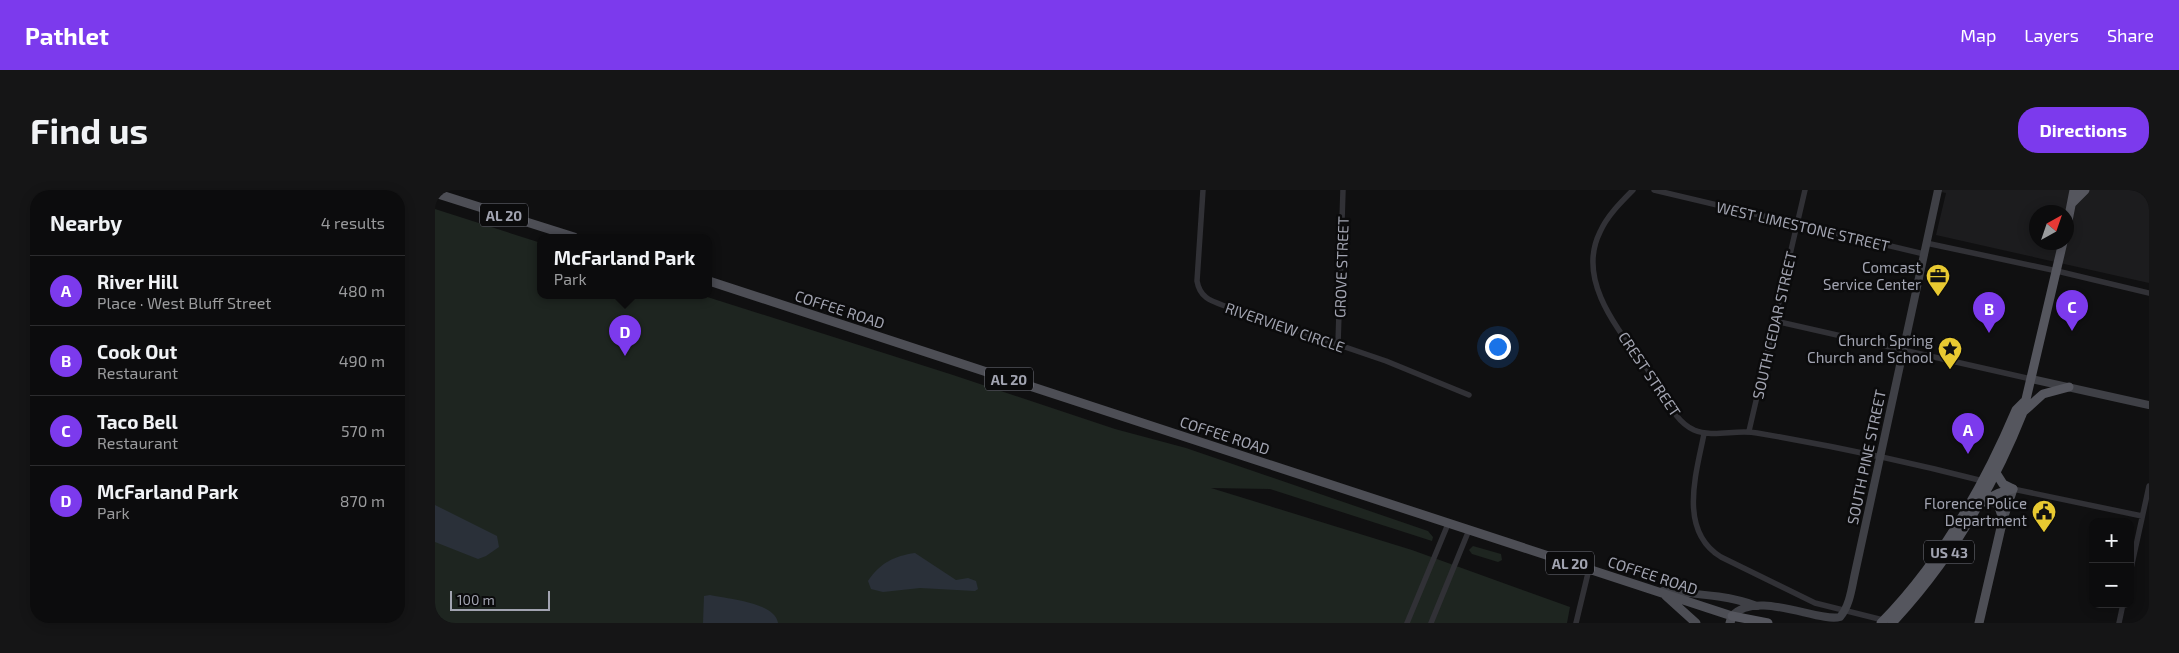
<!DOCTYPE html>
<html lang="en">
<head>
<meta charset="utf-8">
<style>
	:root { --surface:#0c0c0d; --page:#151516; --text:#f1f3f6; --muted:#9a9b9d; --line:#2c2c2e; --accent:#7c3aed }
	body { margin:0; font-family:"Exo 2",sans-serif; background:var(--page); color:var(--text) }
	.controls { position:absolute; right:15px; bottom:15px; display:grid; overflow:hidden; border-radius:10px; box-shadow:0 2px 12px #0003 }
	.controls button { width:45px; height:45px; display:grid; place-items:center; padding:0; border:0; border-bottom:1px solid var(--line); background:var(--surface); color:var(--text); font:25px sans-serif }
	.compass { position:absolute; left:1594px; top:15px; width:45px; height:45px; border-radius:50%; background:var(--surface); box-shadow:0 2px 12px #0003; rotate:40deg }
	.scale { position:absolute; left:15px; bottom:12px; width:100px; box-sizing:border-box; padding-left:5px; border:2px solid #a2a4b1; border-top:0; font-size:14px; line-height:18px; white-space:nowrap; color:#a2a4b1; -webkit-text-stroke:4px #0b0b0c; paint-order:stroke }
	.you { position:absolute; left:1062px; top:156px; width:18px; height:18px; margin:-12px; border:4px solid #fff; border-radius:50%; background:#1a73e8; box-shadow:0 0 0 8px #1a73e833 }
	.badge { display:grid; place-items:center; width:32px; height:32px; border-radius:50%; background:var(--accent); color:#fff; font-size:16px; font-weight:700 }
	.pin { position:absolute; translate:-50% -41px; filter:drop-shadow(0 1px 2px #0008) }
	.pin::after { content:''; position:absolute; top:26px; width:18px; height:15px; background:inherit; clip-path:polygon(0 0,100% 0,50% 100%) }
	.popup { position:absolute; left:102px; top:44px; width:175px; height:65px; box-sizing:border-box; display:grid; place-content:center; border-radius:10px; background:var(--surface); filter:drop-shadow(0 1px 4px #0005); font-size:16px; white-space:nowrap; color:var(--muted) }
	.popup b { font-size:19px; color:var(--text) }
	.popup::after { content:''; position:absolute; left:50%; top:100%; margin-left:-10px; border:10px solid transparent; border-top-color:var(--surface) }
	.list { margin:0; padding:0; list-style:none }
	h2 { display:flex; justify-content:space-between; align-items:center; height:65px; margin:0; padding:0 20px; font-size:21px }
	h2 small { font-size:16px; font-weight:400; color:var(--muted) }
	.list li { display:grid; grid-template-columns:32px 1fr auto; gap:15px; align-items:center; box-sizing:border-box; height:70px; padding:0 20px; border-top:1px solid var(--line) }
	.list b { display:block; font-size:19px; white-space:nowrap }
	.list p { margin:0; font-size:16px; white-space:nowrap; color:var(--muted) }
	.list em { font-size:16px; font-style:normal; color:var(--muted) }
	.map { position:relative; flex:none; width:1714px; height:433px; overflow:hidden; border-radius:20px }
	header { display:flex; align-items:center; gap:30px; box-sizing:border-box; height:70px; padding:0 25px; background:var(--accent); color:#fff }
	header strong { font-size:24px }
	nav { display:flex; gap:28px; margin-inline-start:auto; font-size:18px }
	.intro { display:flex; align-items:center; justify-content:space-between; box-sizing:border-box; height:120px; padding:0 30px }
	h1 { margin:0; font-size:35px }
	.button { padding:12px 22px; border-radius:20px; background:var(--accent); color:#fff; font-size:18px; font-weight:700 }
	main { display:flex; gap:30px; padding:0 30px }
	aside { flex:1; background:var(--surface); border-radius:20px; box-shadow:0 2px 12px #0003 }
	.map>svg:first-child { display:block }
	.built { fill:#1c1c1e; fill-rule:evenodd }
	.green { fill:#1e2520 }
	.water { fill:#2a3039 }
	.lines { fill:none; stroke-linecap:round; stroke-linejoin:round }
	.minor { stroke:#313136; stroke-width:5.5 }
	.secondary { stroke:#3f4046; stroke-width:8 }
	.primary { stroke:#4d4e55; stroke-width:9 }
	.trunk { stroke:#55565e; stroke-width:9 }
	.labels { text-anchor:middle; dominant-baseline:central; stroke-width:5; stroke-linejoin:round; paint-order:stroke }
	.shield { fill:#0b0b0c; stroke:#757680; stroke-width:1 }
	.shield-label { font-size:14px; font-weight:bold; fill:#a2a4b1 }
	.street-label { font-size:15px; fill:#a2a4b1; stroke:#0b0b0c }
	.poi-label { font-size:15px; fill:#a2a4b1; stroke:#0b0b0c; text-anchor:end }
</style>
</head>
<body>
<header>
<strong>Pathlet</strong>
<nav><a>Map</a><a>Layers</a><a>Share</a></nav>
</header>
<div class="intro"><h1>Find us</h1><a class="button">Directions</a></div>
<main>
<aside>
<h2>Nearby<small>4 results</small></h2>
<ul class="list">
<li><span class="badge">A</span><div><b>River Hill</b><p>Place · West Bluff Street</p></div><em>480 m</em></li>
<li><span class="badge">B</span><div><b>Cook Out</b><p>Restaurant</p></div><em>490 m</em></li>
<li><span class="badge">C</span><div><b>Taco Bell</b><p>Restaurant</p></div><em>570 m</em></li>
<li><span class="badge">D</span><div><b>McFarland Park</b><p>Park</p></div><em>870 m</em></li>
</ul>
</aside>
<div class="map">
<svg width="1714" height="433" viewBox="0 0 1714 433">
	<rect width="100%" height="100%" fill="#101011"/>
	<path class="built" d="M1497,0H1714V93L1501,45L1511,3ZM1602,22H1632V52H1602Z"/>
	<path class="green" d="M0,19L106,53V105H266L518,185L680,239L751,258L993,341L998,347L997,351L835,299L776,298L977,360L1135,417L1132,433H0Z
		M1038,356L1066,364L1067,370L1063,372L1037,364L1034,360Z"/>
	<path class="water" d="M0,315L62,346L64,357L51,366L43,369L0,352Z
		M480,363L521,390L533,388L541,391L543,399L540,401L485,398L448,402L436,399L433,391C445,373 459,366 480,363Z
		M275,405C292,409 340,412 343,433H268L269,406Z"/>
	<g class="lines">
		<path class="minor" d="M768,0L762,91C765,108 776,111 790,116L951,171L1034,205
			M1198,0C1186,12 1172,26 1165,42C1139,94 1190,147 1218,187C1231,204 1237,230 1259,240C1278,248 1301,239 1322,243C1398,256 1474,272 1548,291
			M1219,0L1489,64
			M1491,53L1622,81L1714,103
			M1340,131L1596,189
			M903,154L908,0
			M1314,241L1370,0
			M1269,244C1261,284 1243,341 1286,367L1380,413L1448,430
			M1578,299L1707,326
			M1695,383L1714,296
			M972,433L1013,334
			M996,433L1034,340
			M1141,433L1154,379
			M1684,433L1688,414"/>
		<path class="secondary" d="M1596,189L1714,215
			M1228,401C1260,404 1292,405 1322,416
			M1297,426C1321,399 1384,433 1405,427C1415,416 1417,396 1420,383L1503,0"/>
		<path class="primary" d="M0,3L139,47
			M274,91L1297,426L1295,433
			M1231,406L1261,433
			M1544,433L1568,329L1578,299"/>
		<path class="trunk" d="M1637,13L1650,0
			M1632,36L1639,0
			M1588,222L1608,204L1634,197
			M1561,283L1568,294L1578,299
			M1546,312L1564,303L1578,299
			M1548,312H1560L1564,317L1568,329
			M1297,426L1333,433
			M1446,433C1506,372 1548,298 1581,220L1589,212
			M1457,433C1514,372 1557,300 1588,222L1628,52"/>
	</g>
	<defs>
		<symbol id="office-pin" viewBox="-11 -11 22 30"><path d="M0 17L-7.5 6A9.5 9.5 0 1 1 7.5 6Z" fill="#e8c931" stroke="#0b0b0c"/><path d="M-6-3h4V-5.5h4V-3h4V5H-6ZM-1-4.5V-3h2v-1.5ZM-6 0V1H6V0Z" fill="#111"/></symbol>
		<symbol id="sight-pin" viewBox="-11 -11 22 30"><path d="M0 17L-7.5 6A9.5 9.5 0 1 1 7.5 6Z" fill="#e8c931" stroke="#0b0b0c"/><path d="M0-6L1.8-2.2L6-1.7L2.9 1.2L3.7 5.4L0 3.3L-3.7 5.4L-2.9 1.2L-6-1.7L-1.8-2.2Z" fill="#111"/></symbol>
		<symbol id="civic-pin" viewBox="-11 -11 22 30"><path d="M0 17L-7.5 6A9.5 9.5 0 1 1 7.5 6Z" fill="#e8c931" stroke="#0b0b0c"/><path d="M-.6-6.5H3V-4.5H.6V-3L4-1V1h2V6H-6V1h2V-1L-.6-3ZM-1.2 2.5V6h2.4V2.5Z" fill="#111"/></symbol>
	</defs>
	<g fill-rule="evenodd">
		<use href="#office-pin" x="1489" y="72" width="28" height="38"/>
		<use href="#sight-pin" x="1501" y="145" width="28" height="38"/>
		<use href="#civic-pin" x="1595" y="308" width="28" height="38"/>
	</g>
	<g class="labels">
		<g class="shield">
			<rect x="45" y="13.5" width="48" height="23" rx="4"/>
			<rect x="550" y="177.5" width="48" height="23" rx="4"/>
			<rect x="1489" y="350.5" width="50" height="23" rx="4"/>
			<rect x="1111" y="361.5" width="48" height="23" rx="4"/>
		</g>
		<g class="shield-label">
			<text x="69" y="25">AL 20</text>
			<text x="574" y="189">AL 20</text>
			<text x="1514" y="362">US 43</text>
			<text x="1135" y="373">AL 20</text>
		</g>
		<g class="street-label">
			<text transform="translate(1368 36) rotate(13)">WEST LIMESTONE STREET</text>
			<text transform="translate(906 77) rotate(-88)">GROVE STREET</text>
			<text transform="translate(405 119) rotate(18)">COFFEE ROAD</text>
			<text transform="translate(1339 135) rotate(-77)">SOUTH CEDAR STREET</text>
			<text transform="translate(850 137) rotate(19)">RIVERVIEW CIRCLE</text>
			<text transform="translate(1215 184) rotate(56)">CREST STREET</text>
			<text transform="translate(790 245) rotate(18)">COFFEE ROAD</text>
			<text transform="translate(1431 267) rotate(-78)">SOUTH PINE STREET</text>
			<text transform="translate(1218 385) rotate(18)">COFFEE ROAD</text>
		</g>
		<g class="poi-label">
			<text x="1486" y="77">Comcast<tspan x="1486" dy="17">Service Center</tspan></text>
			<text x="1498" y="150">Church Spring<tspan x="1498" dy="17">Church and School</tspan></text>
			<text x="1592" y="313">Florence Police<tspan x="1592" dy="17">Department</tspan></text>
		</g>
	</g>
</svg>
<div class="controls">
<button>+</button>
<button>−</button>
</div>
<svg class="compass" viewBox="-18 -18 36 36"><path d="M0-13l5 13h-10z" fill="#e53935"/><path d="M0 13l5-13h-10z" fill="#9a9b9d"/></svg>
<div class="scale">100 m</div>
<div class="you"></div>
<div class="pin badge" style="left:1533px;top:264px">A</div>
<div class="pin badge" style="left:1554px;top:143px">B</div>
<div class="pin badge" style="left:1637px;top:141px">C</div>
<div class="pin badge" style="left:190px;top:166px">D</div>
<div class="popup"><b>McFarland Park</b>Park</div>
</div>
</main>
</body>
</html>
